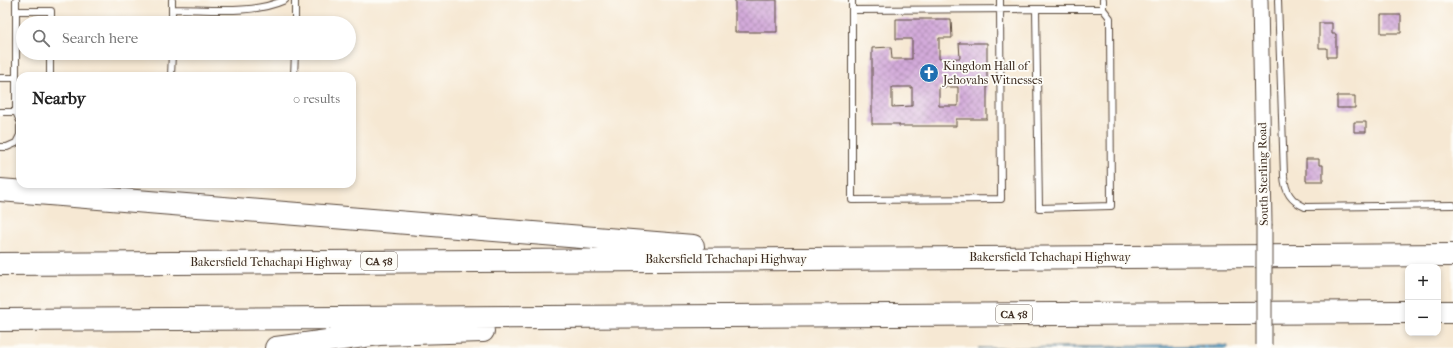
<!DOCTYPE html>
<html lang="en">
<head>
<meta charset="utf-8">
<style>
	:root { --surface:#fff; --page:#f6f6f6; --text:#222; --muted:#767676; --line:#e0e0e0 }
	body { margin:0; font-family:"IM FELL French Canon",serif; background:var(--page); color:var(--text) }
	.controls { position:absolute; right:12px; bottom:12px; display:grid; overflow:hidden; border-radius:8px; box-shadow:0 2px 6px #0003 }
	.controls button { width:36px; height:36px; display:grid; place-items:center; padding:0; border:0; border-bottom:1px solid var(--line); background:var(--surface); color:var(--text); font:20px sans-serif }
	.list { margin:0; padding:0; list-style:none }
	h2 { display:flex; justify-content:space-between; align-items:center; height:52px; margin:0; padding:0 16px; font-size:17px }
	h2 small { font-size:13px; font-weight:400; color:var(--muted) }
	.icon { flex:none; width:22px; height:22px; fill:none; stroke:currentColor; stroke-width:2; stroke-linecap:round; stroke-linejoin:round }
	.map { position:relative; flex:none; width:1453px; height:348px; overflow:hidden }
	.search { position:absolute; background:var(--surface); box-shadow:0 2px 6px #0003; left:16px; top:16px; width:340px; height:44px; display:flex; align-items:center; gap:10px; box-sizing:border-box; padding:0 14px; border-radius:22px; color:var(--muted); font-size:15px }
	.panel { position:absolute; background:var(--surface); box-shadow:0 2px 6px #0003; left:16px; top:72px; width:340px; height:116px; border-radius:12px }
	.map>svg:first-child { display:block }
	.water { fill:url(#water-ripples); stroke:#4d6c7c }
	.building { fill:url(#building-cross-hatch); fill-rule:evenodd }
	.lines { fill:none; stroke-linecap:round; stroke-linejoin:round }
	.service-casing { stroke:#574639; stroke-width:8 }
	.tertiary-casing { stroke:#574639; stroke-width:17 }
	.motorway-casing { stroke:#574639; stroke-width:24 }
	.service { stroke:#fff; stroke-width:6 }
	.tertiary { stroke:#fff; stroke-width:15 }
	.motorway { stroke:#fff; stroke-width:22 }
	.tertiary-bridge-casing { stroke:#574639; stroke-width:17; stroke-linecap:butt }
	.tertiary-bridge { stroke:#fff; stroke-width:15 }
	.labels { text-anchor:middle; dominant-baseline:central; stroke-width:3.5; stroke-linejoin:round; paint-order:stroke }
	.shield { fill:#fdfcf7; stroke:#75695f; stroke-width:1 }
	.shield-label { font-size:11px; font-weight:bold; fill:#3b2a1e }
	.poi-label { font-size:12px; fill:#3b2a1e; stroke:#fdfcf7; text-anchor:start }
	.street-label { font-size:12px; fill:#3b2a1e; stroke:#fdfcf7 }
</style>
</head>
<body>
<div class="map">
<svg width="1453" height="348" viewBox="0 0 1453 348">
	<defs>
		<pattern id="water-ripples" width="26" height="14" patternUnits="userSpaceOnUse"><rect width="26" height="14" fill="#5fadd9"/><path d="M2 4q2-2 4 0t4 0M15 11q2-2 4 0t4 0" fill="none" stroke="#508daf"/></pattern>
		<pattern id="building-cross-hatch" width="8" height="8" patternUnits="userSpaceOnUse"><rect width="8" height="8" fill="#d3aada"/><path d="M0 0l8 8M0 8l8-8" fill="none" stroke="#ac8bb0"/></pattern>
	</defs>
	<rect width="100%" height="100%" fill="#fdfcf7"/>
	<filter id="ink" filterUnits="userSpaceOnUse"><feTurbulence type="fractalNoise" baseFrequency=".025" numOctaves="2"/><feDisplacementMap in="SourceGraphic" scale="8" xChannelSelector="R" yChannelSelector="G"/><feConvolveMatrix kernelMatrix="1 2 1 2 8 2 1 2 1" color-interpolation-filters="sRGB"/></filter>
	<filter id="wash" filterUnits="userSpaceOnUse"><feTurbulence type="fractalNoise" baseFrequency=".012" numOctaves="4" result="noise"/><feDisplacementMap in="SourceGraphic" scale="16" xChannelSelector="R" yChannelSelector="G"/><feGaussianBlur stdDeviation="0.9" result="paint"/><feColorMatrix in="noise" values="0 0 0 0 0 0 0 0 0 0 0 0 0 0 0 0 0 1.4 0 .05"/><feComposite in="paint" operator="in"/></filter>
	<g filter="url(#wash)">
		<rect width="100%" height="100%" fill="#f6e8d3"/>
		<path class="water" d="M1220,345L1228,346V348H978Z"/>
		<g id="blocks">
			<path class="building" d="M735,0H777V32H735Z
				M1381,15H1401V33H1381Z
				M896,19H951L952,38H939V59L960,58L959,43H987V119H956V126H899V124H872V48L891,47L892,59H912V39H896ZM892,87H912V106L892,107ZM939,87H958V106H939Z
				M1319,23H1332V34H1336V57H1327V48H1319Z
				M1337,96H1355V108H1337Z
				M1354,122H1366V132H1354Z
				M1306,159H1319V165H1323V181H1306Z"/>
		</g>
	</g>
	<g filter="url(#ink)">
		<use href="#blocks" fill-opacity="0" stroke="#574639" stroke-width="1"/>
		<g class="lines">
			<defs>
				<path id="service" d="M852,0V200L1001,199L1000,0
					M1278,0L1284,176C1285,192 1291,201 1305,207L1453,205
					M172,9C209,9 251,15 285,0
					M1103,9H1036L1039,208L1111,206L1110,18L1103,9V0
					M852,10L1036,9
					M17,11H51V23
					M172,23V0
					M295,23V0
					M50,53V76
					M171,76L172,53
					M294,76L295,53
					M0,78H16V0
					M0,112H16V78
					M16,112L20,121
					M0,147H7L16,143L20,135V127"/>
				<path id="tertiary" d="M1260,0L1264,224"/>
				<path id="motorway" d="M0,190L693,246
					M0,264L1453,255
					M1438,312H1453
					M0,320L1408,312
					M276,348L379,334L483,331"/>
			</defs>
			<use href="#service" class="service-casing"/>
			<use href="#tertiary" class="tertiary-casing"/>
			<use href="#motorway" class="motorway-casing"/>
			<use href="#service" class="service"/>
			<use href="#tertiary" class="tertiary"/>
			<use href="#motorway" class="motorway"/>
			<defs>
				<path id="tertiary-bridge" d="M1264,224V345"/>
			</defs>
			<use href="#tertiary-bridge" class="tertiary-bridge-casing"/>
			<use href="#tertiary-bridge" class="tertiary-bridge"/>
		</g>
	</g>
	<defs>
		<symbol id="church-disc" viewBox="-11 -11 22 22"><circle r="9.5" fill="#1f6fb2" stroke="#fdfcf7"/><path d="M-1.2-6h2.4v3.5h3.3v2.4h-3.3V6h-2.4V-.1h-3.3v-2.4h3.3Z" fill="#fff"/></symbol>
	</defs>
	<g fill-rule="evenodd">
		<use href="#church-disc" x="918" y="62" width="22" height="22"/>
	</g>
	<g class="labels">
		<g class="shield">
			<rect x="361" y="252" width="36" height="18" rx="3"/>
			<rect x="996" y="305" width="36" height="18" rx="3"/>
		</g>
		<g class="shield-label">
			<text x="379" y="261">CA 58</text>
			<text x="1014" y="314">CA 58</text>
		</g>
		<g class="poi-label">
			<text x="943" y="66">Kingdom Hall of<tspan x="943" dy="14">Jehovahs Witnesses</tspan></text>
		</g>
		<g class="street-label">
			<text transform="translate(1263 174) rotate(-91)">South Sterling Road</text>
			<text x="1050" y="257">Bakersfield Tehachapi Highway</text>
			<text x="726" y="259">Bakersfield Tehachapi Highway</text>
			<text x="271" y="262">Bakersfield Tehachapi Highway</text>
		</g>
	</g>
</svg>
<div class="controls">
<button>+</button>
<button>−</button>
</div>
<div class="search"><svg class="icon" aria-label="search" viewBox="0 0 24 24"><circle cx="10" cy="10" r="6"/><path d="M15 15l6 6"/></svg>Search here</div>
<section class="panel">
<h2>Nearby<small>0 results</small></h2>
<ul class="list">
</ul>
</section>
</div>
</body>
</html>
